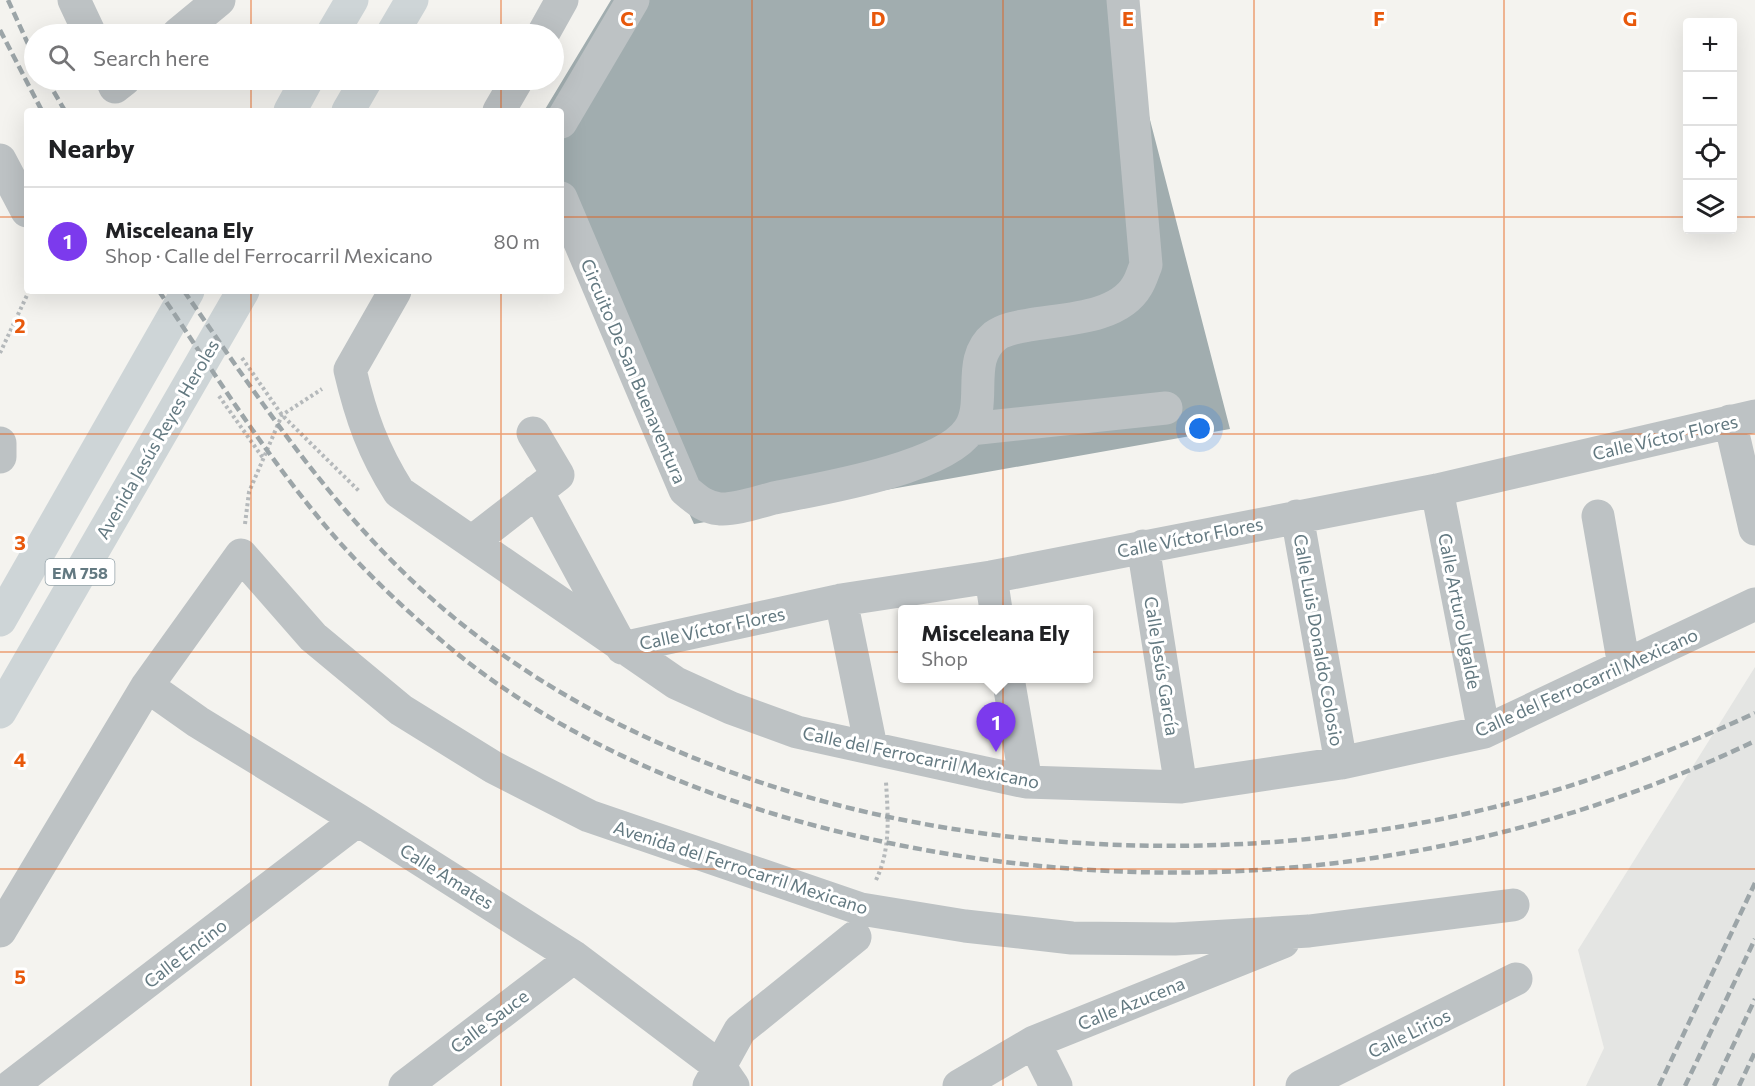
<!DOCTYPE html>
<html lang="en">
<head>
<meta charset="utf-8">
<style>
	:root { --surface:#fff; --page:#f2f2f2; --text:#202124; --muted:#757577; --line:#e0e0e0; --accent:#7c3aed }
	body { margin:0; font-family:Commissioner,sans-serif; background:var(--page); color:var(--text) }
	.controls { position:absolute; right:18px; top:18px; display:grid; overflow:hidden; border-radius:6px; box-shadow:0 6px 24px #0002 }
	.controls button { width:54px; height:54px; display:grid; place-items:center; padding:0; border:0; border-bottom:2px solid var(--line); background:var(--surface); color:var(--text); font:30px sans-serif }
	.you { position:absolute; left:1200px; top:429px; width:21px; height:21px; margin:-15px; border:4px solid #fff; border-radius:50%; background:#1a73e8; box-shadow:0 0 0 9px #1a73e833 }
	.badge { display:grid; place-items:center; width:39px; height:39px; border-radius:50%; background:var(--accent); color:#fff; font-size:20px; font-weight:700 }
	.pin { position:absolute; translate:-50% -50px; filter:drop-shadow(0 2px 3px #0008) }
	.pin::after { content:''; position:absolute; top:32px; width:21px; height:18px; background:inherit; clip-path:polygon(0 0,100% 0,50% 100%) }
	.popup { position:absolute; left:898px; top:605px; width:195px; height:78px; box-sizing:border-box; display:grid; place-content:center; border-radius:6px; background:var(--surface); filter:drop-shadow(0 2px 4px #0005); font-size:20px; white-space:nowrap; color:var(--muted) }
	.popup b { font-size:22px; color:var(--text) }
	.popup::after { content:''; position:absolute; left:50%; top:100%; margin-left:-12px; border:12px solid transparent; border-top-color:var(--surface) }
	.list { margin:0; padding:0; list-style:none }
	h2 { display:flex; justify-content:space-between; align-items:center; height:78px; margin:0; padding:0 24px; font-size:26px }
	h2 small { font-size:20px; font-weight:400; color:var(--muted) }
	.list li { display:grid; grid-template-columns:39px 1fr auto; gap:18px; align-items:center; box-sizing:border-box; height:108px; padding:0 24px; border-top:2px solid var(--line) }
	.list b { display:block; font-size:22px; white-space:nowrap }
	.list p { margin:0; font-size:20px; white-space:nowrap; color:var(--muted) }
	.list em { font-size:20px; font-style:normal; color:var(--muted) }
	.icon { flex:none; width:33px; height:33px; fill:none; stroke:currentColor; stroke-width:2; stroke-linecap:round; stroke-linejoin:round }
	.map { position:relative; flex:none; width:1755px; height:1086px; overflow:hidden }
	.search { position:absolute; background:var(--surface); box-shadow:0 6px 24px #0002; left:24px; top:24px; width:540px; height:66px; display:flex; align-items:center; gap:15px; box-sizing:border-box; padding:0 21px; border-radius:33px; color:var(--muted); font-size:22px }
	.panel { position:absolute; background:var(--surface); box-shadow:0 6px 24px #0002; left:24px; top:108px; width:540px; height:186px; border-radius:6px }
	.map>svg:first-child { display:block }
	.built { fill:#e4e5e3 }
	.building { fill:#a1adaf }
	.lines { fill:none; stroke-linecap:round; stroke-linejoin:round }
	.path { stroke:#b5b9bb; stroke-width:4; stroke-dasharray:3 3; stroke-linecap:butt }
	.minor { stroke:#bdc2c4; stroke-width:33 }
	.trunk { stroke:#ced5d7; stroke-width:33 }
	.rail { stroke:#9ca5a8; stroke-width:4.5; stroke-dasharray:9 4.5; stroke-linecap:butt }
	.grid { fill:none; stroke:#e8590c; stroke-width:1.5; stroke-opacity:0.55 }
	.labels { text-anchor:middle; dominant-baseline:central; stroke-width:6; stroke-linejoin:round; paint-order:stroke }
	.shield { fill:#fff; stroke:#92a1a7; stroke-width:1.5 }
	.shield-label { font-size:16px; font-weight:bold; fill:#637981 }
	.street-label { font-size:18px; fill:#637981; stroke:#fff }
	.grid-label { font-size:20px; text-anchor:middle; font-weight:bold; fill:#e8590c; stroke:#fff; stroke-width:6; stroke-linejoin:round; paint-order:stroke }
</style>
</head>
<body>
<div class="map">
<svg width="1755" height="1086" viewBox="0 0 1755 1086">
	<rect width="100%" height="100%" fill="#f4f3ef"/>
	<path class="built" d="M1755,667V1086H1586L1604,1048L1578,950Z"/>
	<path class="building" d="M611,0H1119L1230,429L694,524L561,232V111H544Z"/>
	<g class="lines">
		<path class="path" d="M0,353L29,291
			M242,358L282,415L360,492
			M219,396L263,458
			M245,524L249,492L282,415L322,389
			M876,880C891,849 888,816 886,782"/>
		<path class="minor" d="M74,0L90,34
			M178,34L219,0
			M543,34L562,0
			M112,80L115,87L124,80
			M499,111L517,80
			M561,122L633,0
			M0,160L27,211
			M561,198L685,490C697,500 704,507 720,509C736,510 758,502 774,498C819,489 943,469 969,430C988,402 965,360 995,336C1004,329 1017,327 1029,325C1062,319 1118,319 1137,286C1141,280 1143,272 1146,265L1123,0
			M395,291L350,370C361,417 373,451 399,492L676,683L731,708L797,732L1026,782L1181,787L1341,763L1484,732L1755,604
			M1730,421L1755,529
			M970,429L1166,408
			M0,443V457
			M1437,490L1484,732
			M537,491L622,648L841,600L991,577L1437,490L1755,416
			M1297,516L1341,763
			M1598,516L1624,666
			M473,541L558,475L533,433
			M1143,546L1181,787
			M991,577L996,610
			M841,600L871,747
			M1008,678L1026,782
			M147,686L198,722L358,820L574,957L720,1067L733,1086
			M0,931L147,686L241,555L313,637L401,710L493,767L589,816L861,909L965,926L1072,938L1175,939L1309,931L1513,905
			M1034,1042L1056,1086
			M11,1086L358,820
			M405,1086L574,957
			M709,1086L740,1030L855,937
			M959,1086L1034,1042L1283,942
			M1302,1086L1516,979"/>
		<path class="trunk" d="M332,34L352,0
			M392,34L412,0
			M290,111L307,80
			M348,111L366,80
			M0,620L188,291
			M0,712L243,291"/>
		<path class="rail" d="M8,0L34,57
			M0,30L42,111
			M47,80L65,111
			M159,291C210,367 260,446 318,517C357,565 402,607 449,647C555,735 687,792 820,827C1135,908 1460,882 1755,741
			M184,291C274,420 353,543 481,639C760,849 1179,890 1510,803C1595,781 1675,750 1755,713
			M1659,1086L1755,883
			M1685,1086L1755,939
			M1714,1086L1755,999
			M1739,1086L1755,1052"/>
	</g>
	<path class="grid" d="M251,0V34M501,0V34M752,0V1086M1003,0V1086M1254,0V1086M1504,0V1086M251,80V111M501,80V111M0,217H27M561,217H1688M1732,217H1755M251,291V1086M501,291V1086M0,434H1755M0,652H1755M0,869H1755"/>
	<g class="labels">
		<rect class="shield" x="45.5" y="559" width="69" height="26" rx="4.5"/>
		<g class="shield-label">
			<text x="80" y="572">EM 758</text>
		</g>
		<g class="street-label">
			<text transform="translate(634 371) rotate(67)">Circuito De San Buenaventura</text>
			<text transform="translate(1665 437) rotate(-13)">Calle Víctor Flores</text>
			<text transform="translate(157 439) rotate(-60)">Avenida Jesús Reyes Heroles</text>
			<text transform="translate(1190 537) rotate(-11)">Calle Víctor Flores</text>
			<text transform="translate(1460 611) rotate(79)">Calle Arturo Ugalde</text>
			<text transform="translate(712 628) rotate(-12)">Calle Víctor Flores</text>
			<text transform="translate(1319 640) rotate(80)">Calle Luis Donaldo Colosio</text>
			<text transform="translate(1162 666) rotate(81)">Calle Jesús García</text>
			<text transform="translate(1586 682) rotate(-24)">Calle del Ferrocarril Mexicano</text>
			<text transform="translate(921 757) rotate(12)">Calle del Ferrocarril Mexicano</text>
			<text transform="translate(741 867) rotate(18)">Avenida del Ferrocarril Mexicano</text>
			<text transform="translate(447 876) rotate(32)">Calle Amates</text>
			<text transform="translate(185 953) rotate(-38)">Calle Encino</text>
			<text transform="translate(1131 1003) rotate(-22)">Calle Azucena</text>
			<text transform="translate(489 1021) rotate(-37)">Calle Sauce</text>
			<text transform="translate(1409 1033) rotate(-26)">Calle Lirios</text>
		</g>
	</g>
	<g class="grid-label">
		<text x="627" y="26">C</text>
		<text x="878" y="26">D</text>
		<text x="1128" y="26">E</text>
		<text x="1379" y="26">F</text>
		<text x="1630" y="26">G</text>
		<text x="20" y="333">2</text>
		<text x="20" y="550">3</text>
		<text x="20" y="767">4</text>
		<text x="20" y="984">5</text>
	</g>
</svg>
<div class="controls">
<button>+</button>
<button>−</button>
<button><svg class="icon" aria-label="locate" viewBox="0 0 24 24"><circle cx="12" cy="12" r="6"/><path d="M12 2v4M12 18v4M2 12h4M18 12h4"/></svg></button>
<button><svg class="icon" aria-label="layers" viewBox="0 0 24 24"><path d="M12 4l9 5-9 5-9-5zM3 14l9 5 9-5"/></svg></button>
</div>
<div class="you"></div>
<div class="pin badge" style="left:996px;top:752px">1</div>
<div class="popup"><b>Misceleana Ely</b>Shop</div>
<div class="search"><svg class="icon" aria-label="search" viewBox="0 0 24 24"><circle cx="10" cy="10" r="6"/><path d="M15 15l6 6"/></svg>Search here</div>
<section class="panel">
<h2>Nearby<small></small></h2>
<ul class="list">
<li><span class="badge">1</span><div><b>Misceleana Ely</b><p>Shop · Calle del Ferrocarril Mexicano</p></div><em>80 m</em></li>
</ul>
</section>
</div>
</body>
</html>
